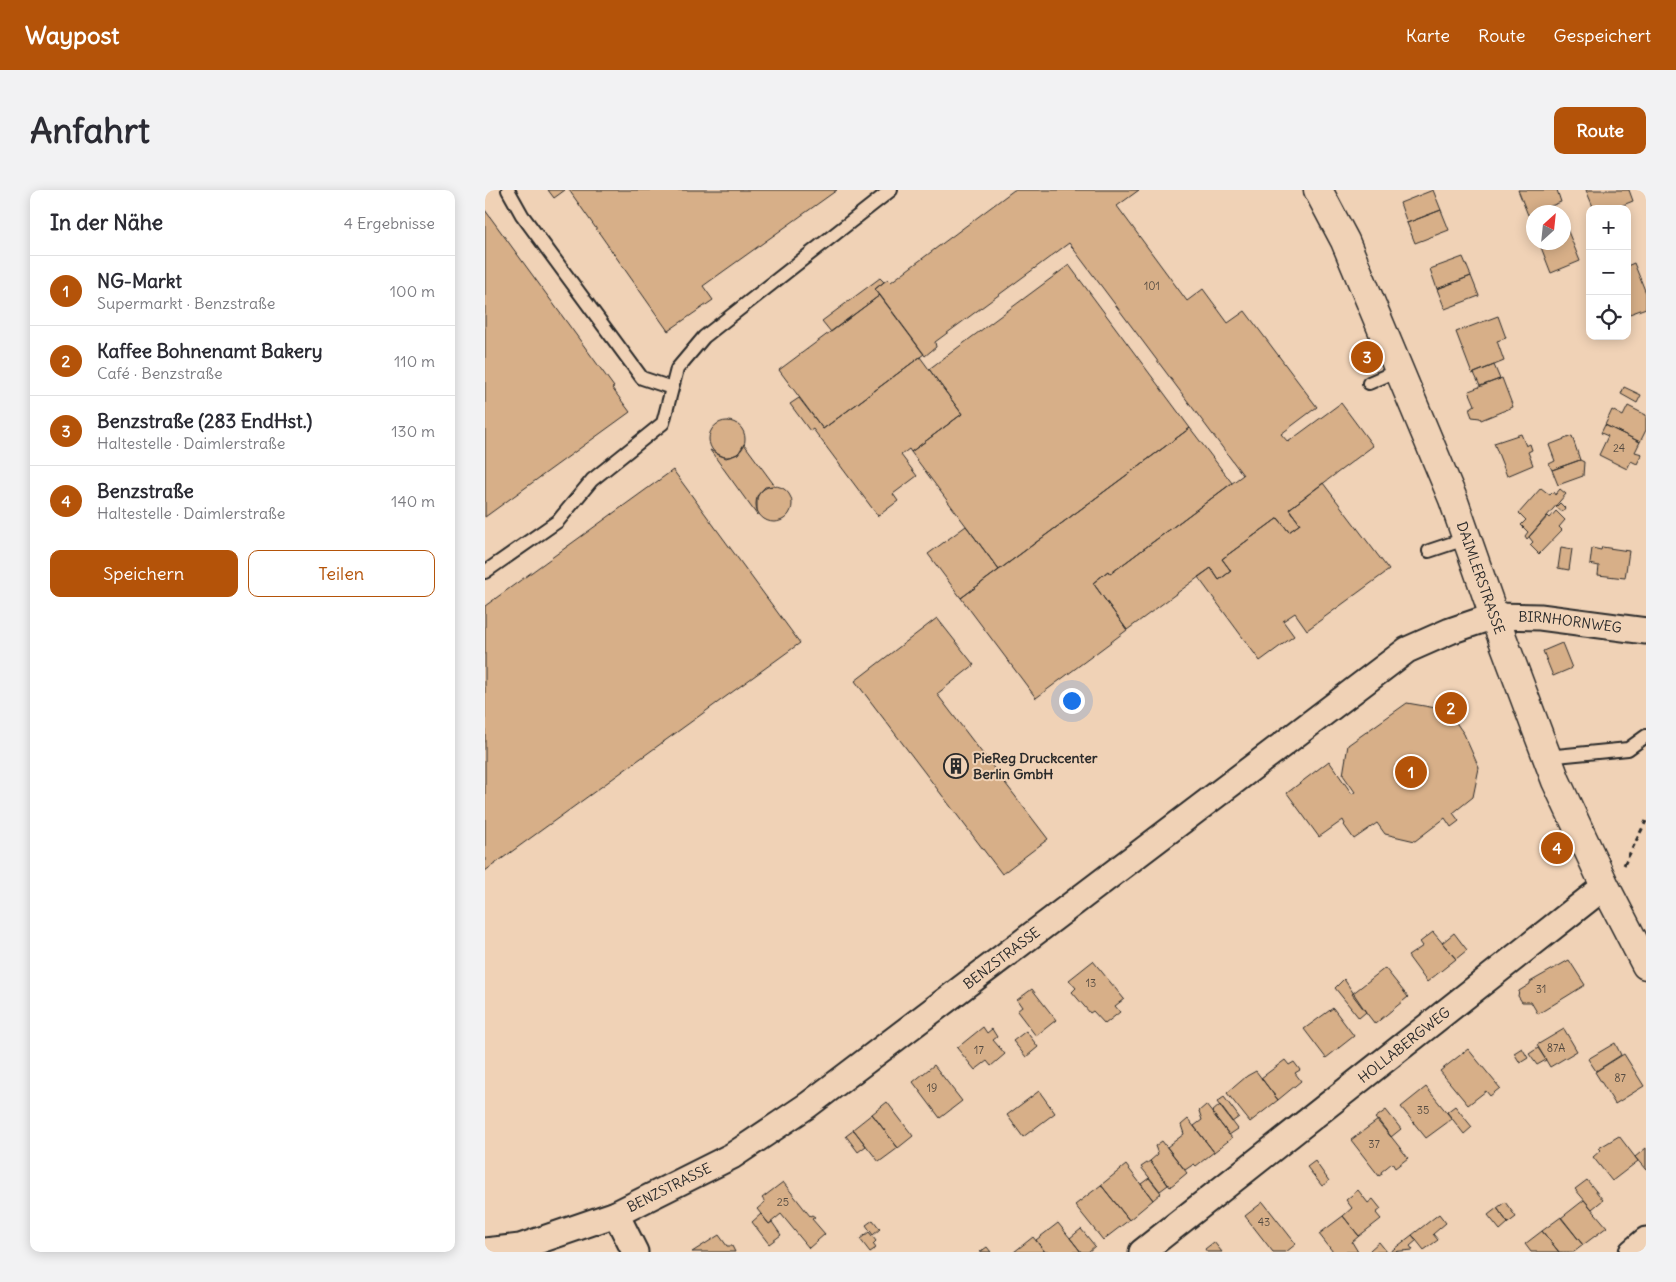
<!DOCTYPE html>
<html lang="de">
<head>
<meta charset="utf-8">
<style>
	:root { --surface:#fff; --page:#f2f2f3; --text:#2b2b33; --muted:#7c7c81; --line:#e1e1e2; --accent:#b45309 }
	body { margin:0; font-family:Delius,sans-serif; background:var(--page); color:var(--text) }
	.controls { position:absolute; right:15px; top:15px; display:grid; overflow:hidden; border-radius:10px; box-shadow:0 2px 12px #0003 }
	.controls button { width:45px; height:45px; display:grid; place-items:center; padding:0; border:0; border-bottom:1px solid var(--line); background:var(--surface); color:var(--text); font:25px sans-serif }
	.compass { position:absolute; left:1041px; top:15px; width:45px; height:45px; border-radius:50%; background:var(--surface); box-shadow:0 2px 12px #0003; rotate:27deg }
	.you { position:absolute; left:586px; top:510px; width:18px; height:18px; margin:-12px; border:4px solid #fff; border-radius:50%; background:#1a73e8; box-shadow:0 0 0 8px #1a73e833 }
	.badge { display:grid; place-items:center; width:32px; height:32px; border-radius:50%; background:var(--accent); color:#fff; font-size:16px; font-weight:700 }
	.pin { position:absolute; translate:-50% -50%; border:2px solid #fff; box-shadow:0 1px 5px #0006 }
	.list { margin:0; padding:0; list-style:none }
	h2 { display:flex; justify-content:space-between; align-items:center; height:65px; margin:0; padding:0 20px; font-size:21px }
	h2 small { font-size:16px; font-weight:400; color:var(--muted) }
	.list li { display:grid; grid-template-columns:32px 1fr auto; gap:15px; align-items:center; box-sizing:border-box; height:70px; padding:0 20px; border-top:1px solid var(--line) }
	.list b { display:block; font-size:19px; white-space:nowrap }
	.list p { margin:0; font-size:16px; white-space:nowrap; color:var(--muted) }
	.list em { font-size:16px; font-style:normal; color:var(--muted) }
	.actions { display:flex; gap:10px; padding:15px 20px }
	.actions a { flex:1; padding:11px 0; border:1px solid var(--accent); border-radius:10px; text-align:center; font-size:18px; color:var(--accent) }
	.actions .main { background:var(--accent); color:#fff }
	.icon { flex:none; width:28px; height:28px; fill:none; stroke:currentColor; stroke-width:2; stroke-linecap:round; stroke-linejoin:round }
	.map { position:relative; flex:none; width:1161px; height:1062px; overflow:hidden; border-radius:10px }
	header { display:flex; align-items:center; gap:30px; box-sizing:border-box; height:70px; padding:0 25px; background:var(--accent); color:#fff }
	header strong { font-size:24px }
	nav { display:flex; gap:28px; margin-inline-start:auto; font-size:18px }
	.intro { display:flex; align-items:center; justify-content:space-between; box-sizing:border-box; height:120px; padding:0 30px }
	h1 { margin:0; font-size:35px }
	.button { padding:12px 22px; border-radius:10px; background:var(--accent); color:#fff; font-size:18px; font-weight:700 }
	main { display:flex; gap:30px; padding:0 30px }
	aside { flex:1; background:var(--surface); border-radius:10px; box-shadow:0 2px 12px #0003 }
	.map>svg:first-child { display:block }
	.building { fill:#d7af88; stroke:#2b2b2b }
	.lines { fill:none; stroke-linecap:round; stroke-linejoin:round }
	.lane-casing { stroke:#2b2b2b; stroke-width:16 }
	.street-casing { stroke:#2b2b2b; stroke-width:29 }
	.secondary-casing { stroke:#2b2b2b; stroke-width:31 }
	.path { stroke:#2b2b2b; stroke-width:3; stroke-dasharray:5 4; stroke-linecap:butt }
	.lane { stroke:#f0d2b6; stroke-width:12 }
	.street { stroke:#f0d2b6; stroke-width:25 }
	.secondary { stroke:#f0d2b6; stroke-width:28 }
	.labels { text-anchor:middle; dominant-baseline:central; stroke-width:4; stroke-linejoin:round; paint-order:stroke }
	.number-label { font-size:11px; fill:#564c42 }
	.street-label { font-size:14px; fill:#2b2b2b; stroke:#f0d2b6 }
	.poi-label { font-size:14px; font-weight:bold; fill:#2b2b2b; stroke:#f0d2b6; text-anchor:start }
</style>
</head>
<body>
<header>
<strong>Waypost</strong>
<nav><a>Karte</a><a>Route</a><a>Gespeichert</a></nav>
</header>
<div class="intro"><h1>Anfahrt</h1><a class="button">Route</a></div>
<main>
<aside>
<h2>In der Nähe<small>4 Ergebnisse</small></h2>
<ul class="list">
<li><span class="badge">1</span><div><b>NG-Markt</b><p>Supermarkt · Benzstraße</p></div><em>100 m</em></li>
<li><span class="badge">2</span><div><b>Kaffee Bohnenamt Bakery</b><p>Café · Benzstraße</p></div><em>110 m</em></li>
<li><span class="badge">3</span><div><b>Benzstraße (283 EndHst.)</b><p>Haltestelle · Daimlerstraße</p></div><em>130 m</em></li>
<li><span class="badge">4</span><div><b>Benzstraße</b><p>Haltestelle · Daimlerstraße</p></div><em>140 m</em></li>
</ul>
<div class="actions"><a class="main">Speichern</a><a>Teilen</a></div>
</aside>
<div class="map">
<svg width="1161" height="1062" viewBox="0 0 1161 1062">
	<rect width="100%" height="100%" fill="#f0d2b6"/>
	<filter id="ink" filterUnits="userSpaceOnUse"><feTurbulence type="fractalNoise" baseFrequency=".02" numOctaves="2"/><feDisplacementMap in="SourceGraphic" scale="10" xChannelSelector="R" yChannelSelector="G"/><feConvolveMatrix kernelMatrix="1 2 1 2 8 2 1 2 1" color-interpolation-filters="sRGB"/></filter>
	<g filter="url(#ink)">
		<path class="building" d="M63,0H80L69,8Z
			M84,0H352L218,96L228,110L183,141Z
			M529,0H654L632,16L702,111L718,99L743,133L760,121L832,217L796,244L803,252L856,213L888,256L804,319L815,334L804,342L793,328L737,369L746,381L734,390L726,378L642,440L608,393L623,381L625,384L758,285L584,53L450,152L451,157L440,166L390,99L403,89L406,92Z
			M948,0L956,20L922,33L915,13Z
			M1033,0H1072L1076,12L1043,25Z
			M1101,0H1144L1148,11L1128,19H1109Z
			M0,20L129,197L127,198L145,222L0,327Z
			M956,20L964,40L930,53L922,33Z
			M1080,34L1095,71L1066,83L1054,52H1078V35Z
			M978,67L986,86L952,99L945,79Z
			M1149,73L1161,103V118L1142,125V76Z
			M584,75L705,238L514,380L426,262L477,224L444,179Z
			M986,86L994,106L960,119L952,99Z
			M395,88L399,92L390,99L395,105L346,142L337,131Z
			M395,105L439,164L338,239L294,180Z
			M1013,126L1021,148L1012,151L1019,171L987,184L971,142Z
			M435,167L477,224L426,262L424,259L416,265L432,286L408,304L413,311L393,326L328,239L325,241L305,214L314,208L338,239Z
			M1009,175L1015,189L995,196L989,183Z
			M1017,188L1028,217L996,230L995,228L987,227L984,219L990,215L984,201Z
			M1139,197L1156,205L1152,213L1136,204Z
			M1143,216L1161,225V240L1155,252L1120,235L1127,220L1138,226Z
			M224 249a18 18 0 1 1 36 0a18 18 0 1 1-36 0Z
			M1120,235L1155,252L1150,262L1157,264L1152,274L1146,271L1142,279L1114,265L1123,246L1116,243Z
			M705,238L747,293L625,384L623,381L608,393L642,440L551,508L476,408Z
			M1036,244L1041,256L1045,254L1047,260L1043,262L1048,275L1022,286L1009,253Z
			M1087,246L1095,270L1067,280L1064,274L1070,271L1064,255Z
			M259,254L290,296L280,297L272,306V325L225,260L241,268L253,264Z
			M1095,270L1099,272L1098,286L1073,295L1067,280Z
			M188,280L315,453L0,681V416Z
			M838,293L904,380L822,440L810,423L798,431L809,446L775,471L713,387L726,378L734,390L746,381L737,369L793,328L804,342L815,334L804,319Z
			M271 314a18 18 0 1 1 36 0a18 18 0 1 1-36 0Z
			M1056,298L1065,305L1068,302L1070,305L1075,299L1081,304L1042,349L1040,346L1043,342L1036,335L1041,330L1034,323Z
			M1075,313L1080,318L1077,322L1071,317Z
			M1071,321L1080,330L1074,337L1077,340L1054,364L1045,355L1048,352L1044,347L1063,326L1065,328Z
			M481,336L514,380L476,408L443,364Z
			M1076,357L1087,359L1084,380L1073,378Z
			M1117,357L1144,361L1140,388L1113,385L1114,376L1105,374L1107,358L1116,360Z
			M452,428L489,475L452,504L563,649L517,684L370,491Z
			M1077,453L1087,478L1068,486L1058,461Z
			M922,513L951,518L958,514L979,544L994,578L988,607L968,623L974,631L966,637L960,628L930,651L900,644L892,633L869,649L859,635L860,634L858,630L834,647L802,603L844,571L867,604L870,602L858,585L863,555Z
			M948,742L971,769L942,792L923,766L938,756L935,752Z
			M969,743L982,760L971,769L957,753Z
			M1084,770L1100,795L1053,824L1046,812H1037L1033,806L1034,801L1045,794V792Z
			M608,771L639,809L630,816L635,822L620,834L608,821L605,823L587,802L591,798L584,790Z
			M900,778L923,807L890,834L867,804Z
			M859,789L881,822L874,828L850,798Z
			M547,799L571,830L551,846L532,821L537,817L532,810Z
			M848,818L869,846L841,868L819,839Z
			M498,837L502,843L507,839L512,847L508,850L520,864L506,876L502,871L490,880L472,858Z
			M1079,839L1092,861L1065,877L1052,855Z
			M541,841L553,857L541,867L528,851Z
			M1130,853L1136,865L1111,881L1103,869Z
			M1037,858L1043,868L1035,873L1029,863Z
			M1053,858L1061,870L1052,875L1044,864Z
			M983,859L1015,898L1005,906L1001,901L983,915L955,881Z
			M1139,864L1159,896L1130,914L1110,882Z
			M800,870L804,875L809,872L815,880L810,883L816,891L793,910L776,888Z
			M449,875L477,911L455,928L428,892Z
			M771,881L793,910L765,932L742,903L762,886Z
			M941,897L967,929L941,948L916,917Z
			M554,901L570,923L538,947L522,925Z
			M739,907L754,927L747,932L732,912Z
			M402,912L428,946L413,958L387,924Z
			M721,915L747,948L729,962L709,936L717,930L714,921Z
			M735,915L753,939L744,945L727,922Z
			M970,916L987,937L979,944L962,922Z
			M901,920L916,939L906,947L890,928Z
			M387,924L413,958L394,972L368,939Z
			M703,929L729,962L711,976L709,974L700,980L682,957L699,944L696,935Z
			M893,930L923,968L910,978L907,973L896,982L897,984L894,986L866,950Z
			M369,940L381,956L373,962L361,946Z
			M1134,946L1153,971L1127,991L1108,967L1116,960L1114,958Z
			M677,951L702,983L685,997L665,971L673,964L670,956Z
			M1161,958V980L1150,967Z
			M665,971L683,995L675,1001L656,977Z
			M830,971L844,991L837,996L822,977Z
			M641,975L668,1010L644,1030L616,995Z
			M664,988L676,1003L668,1010L656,994Z
			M1102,990L1118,1010L1107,1019L1090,999Z
			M298,992L325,1026L327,1025L330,1027L327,1029L340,1044L324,1058L296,1024L284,1034L272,1019L280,1012L277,1008Z
			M616,995L644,1030L618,1050L590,1015Z
			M873,1000L883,1013L888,1009L896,1019L891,1023L896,1029L874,1046L858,1026L867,1018L861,1010Z
			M1099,1010L1122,1037L1098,1055L1076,1028Z
			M778,1012L811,1054L801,1062H788L760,1026Z
			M1020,1012L1031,1027L1023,1033L1012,1018Z
			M1012,1018L1023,1033L1015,1040L1003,1025Z
			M276,1024L284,1034L287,1032L296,1045L284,1054L267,1032Z
			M954,1024L961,1033L948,1044L953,1050L939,1060L927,1045Z
			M858,1026L874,1046L867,1052L873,1062H848L834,1044Z
			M1076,1027L1098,1055L1089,1062H1074L1057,1041Z
			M388,1030L395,1039L388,1045L381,1035Z
			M573,1033L585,1048L596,1062H560L551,1050Z
			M596,1039L610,1056L603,1062H596L585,1048Z
			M1057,1041L1074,1062H1046L1040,1054Z
			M384,1042L391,1051L388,1054L391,1058L385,1062L375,1049Z
			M234,1045L242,1056H247L250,1062H207Z
			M927,1045L932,1050L925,1056L928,1060L905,1062Z
			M548,1047L560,1062H529Z
			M729,1052L737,1062H722L720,1059Z
			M894,1052L902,1062H886L885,1060Z
			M502,1057L506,1062H495Z"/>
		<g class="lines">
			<defs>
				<path id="lane" d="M23,0L37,25L157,188L187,198
					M884,193L914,180
					M944,361L983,348
					M0,382L73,331L107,290L178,233L192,179L219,147L406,0
					M1061,567L1143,559L1161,546"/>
				<g id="street">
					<path d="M131,1024L150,1062"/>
					<path id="s1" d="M0,1061L35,1057L131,1024L247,966L323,915L922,460L965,441L1009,426L1055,427L1161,441"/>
					<path id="s2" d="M657,1062L1120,696"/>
					<path d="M1147,1062L1161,1050"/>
				</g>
				<g id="secondary">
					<path id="s3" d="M833,0L860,51L968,309L1009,426L1071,591L1120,696L1161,775"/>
				</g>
			</defs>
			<use href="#lane" class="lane-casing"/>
			<use href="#street" class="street-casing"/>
			<use href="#secondary" class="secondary-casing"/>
			<path class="path" d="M1139,675L1161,631"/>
			<use href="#lane" class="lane"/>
			<use href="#street" class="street"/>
			<use href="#secondary" class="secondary"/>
		</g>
	</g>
	<defs>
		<symbol id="building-ring" viewBox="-11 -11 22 22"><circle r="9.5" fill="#f0d2b6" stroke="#2b2b2b" stroke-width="1.5"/><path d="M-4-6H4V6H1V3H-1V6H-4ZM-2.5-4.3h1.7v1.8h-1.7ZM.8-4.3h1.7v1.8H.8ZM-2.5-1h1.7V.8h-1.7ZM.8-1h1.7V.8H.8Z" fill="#2b2b2b"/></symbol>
	</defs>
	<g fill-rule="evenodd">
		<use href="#building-ring" x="457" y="562" width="28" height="28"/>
	</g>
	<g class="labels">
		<g class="number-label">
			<text x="667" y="96">101</text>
			<text x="1134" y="258">24</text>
			<text x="606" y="793">13</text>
			<text x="1056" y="799">31</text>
			<text x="1071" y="858">87A</text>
			<text x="494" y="860">17</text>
			<text x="1135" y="888">87</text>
			<text x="447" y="898">19</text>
			<text x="938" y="920">35</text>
			<text x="889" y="954">37</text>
			<text x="298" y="1012">25</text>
			<text x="779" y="1032">43</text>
		</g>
		<g class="street-label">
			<text stroke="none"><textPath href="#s3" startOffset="421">DAIMLERSTRASSE</textPath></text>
			<text stroke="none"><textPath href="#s1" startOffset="1280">BIRNHORNWEG</textPath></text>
			<text stroke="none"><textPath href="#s1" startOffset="601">BENZSTRASSE</textPath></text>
			<text stroke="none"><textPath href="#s2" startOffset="334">HOLLABERGWEG</textPath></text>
			<text stroke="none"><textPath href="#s1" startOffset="196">BENZSTRASSE</textPath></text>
		</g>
		<g class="poi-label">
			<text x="488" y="568">PieReg Druckcenter<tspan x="488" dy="16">Berlin GmbH</tspan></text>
		</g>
	</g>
</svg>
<div class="controls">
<button>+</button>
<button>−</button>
<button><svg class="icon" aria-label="locate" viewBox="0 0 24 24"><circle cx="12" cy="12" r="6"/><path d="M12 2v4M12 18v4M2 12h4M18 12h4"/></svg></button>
</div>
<svg class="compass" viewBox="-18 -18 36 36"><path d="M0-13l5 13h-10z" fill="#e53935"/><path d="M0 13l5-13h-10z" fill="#7c7c81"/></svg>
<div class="you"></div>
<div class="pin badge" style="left:926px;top:582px">1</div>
<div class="pin badge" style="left:966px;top:518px">2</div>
<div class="pin badge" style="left:882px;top:167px">3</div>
<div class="pin badge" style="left:1072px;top:658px">4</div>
</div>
</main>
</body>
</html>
